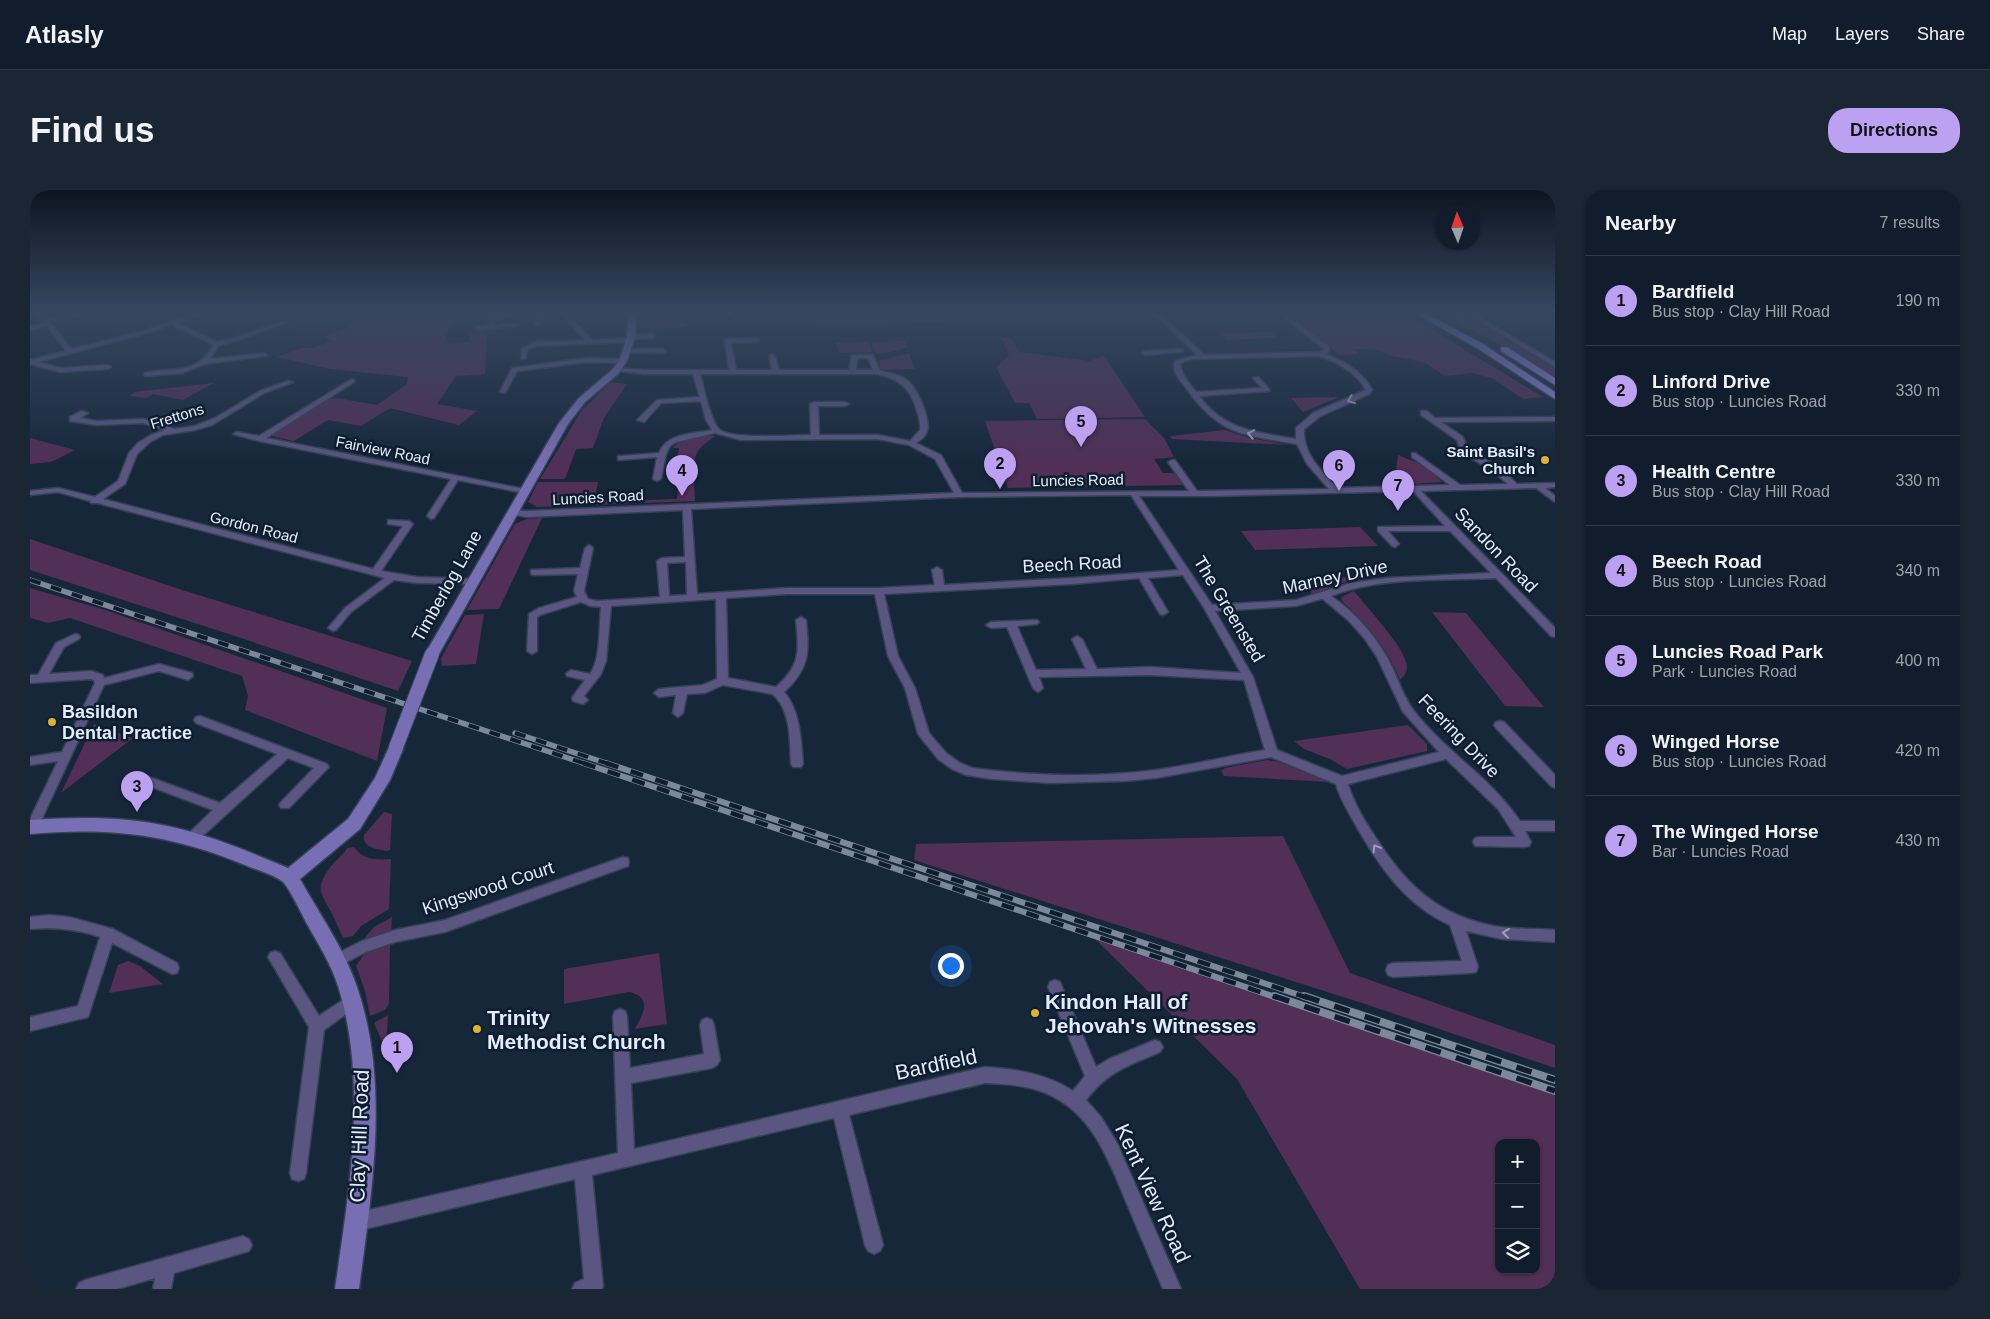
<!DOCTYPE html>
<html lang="en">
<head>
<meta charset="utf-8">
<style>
	:root { --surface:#111d2c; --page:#1a2634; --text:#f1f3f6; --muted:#9ca2a9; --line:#303b48; --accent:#bca0f2 }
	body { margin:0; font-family:Arial,sans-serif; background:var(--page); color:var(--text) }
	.controls { position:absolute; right:15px; bottom:15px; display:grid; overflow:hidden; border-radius:10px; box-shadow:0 1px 4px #0004 }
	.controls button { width:45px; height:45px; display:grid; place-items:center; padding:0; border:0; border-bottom:1px solid var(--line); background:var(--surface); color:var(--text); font:25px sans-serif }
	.compass { position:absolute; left:1405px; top:15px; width:45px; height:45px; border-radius:50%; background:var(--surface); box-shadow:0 1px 4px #0004; rotate:358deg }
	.you { position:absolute; left:920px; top:775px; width:18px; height:18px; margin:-12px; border:4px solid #fff; border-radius:50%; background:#1a73e8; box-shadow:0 0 0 8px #1a73e833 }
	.badge { display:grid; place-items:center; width:32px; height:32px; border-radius:50%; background:var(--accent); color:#111; font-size:16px; font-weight:700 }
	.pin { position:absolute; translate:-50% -41px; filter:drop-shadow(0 1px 2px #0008) }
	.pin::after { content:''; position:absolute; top:26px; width:18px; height:15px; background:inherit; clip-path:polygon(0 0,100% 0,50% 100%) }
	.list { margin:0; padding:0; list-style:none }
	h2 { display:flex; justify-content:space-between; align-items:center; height:65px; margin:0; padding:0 20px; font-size:21px }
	h2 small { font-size:16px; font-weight:400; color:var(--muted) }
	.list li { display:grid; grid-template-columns:32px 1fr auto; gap:15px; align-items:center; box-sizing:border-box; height:90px; padding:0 20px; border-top:1px solid var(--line) }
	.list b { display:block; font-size:19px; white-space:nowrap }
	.list p { margin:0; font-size:16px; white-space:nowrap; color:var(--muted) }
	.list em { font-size:16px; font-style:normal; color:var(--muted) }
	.icon { flex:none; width:28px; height:28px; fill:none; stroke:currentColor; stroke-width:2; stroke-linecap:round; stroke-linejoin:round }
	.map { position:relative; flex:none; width:1525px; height:1099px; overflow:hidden; border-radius:20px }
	header { display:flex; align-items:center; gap:30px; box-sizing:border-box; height:70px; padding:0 25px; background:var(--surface); border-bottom:1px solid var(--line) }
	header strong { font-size:24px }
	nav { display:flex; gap:28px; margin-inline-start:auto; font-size:18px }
	.intro { display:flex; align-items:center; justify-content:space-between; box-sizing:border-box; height:120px; padding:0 30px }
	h1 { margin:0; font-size:35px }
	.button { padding:12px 22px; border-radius:20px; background:var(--accent); color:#111; font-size:18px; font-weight:700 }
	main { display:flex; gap:30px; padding:0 30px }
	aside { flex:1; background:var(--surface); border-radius:20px; box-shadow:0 1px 4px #0004 }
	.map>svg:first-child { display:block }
	.green { fill:#512f56; fill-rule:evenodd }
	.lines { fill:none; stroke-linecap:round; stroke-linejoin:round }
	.street-tunnel { stroke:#354557; stroke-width:7; stroke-dasharray:7 3; stroke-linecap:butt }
	.street-casing { stroke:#334355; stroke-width:3 }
	.secondary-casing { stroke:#334355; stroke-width:3 }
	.primary-casing { stroke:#334355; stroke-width:3 }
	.street { fill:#5a5581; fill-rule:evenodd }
	.secondary { fill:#786eb4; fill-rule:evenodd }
	.primary { fill:#8f81dc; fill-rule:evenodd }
	.rail-far2-casing { stroke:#7c899a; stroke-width:5.5 }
	.rail-far1-casing { stroke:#7c899a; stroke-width:6 }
	.rail-casing { stroke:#7c899a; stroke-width:8 }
	.rail-far2 { stroke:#0e1d30; stroke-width:4; stroke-dasharray:11; stroke-linecap:butt }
	.rail-far1 { stroke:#0e1d30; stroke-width:4.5; stroke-dasharray:13; stroke-linecap:butt }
	.rail { stroke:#0e1d30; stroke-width:5.5; stroke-dasharray:16; stroke-linecap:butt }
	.secondary-bridge-casing { stroke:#334355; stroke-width:16; stroke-linecap:butt }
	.secondary-bridge { stroke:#786eb4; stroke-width:14 }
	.oneway { stroke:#9ea0be }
	.poi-dot { fill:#deb133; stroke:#0e1d30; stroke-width:2 }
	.labels { text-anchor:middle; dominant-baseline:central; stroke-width:5; stroke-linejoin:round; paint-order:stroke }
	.far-street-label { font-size:15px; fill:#e2ecfa; stroke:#0e1d30 }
	.far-poi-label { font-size:15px; font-weight:bold; fill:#e2ecfa; stroke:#0e1d30; text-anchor:end }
	.street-label { font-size:18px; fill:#e2ecfa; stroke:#0e1d30 }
	.poi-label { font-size:18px; font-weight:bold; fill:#e2ecfa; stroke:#0e1d30; text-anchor:start }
	.near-poi-label { font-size:21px; font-weight:bold; fill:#e2ecfa; stroke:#0e1d30; text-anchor:start }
	.near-street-label { font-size:21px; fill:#e2ecfa; stroke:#0e1d30 }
</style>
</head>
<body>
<header>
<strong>Atlasly</strong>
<nav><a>Map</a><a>Layers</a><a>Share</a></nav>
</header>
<div class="intro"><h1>Find us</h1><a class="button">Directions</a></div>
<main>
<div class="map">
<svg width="1525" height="1099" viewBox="0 0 1525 1099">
	<rect width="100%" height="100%" fill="#17273a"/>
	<path class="green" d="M355,121L431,123L436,121H481L461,128L420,133L414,154L439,152L440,144L457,143L455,184L426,186L407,214L447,221L429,235L360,218L331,236L298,230L264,251L238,245L291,210L307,208L347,215L377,194L378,187L300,179L247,167L271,158H283L301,151L292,146L258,136L261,135L293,147L318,138L324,130Z
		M642,121V126L661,137L610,139L612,122Z
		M789,121H1052V128L785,135Z
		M1252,121H1365L1396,136L1513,207L1493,209L1462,188L1442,183L1415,186L1396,173L1359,165L1348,160L1325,159L1329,164L1310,165Z
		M1407,121H1429L1525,179V189L1485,163Z
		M1240,142L1248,148L1197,150L1190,144Z
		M971,147L981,149L990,162L1059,171L1074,166L1115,227L1007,229L999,213H985L966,177L979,165Z
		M875,151L877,158L850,164L846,163L841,152Z
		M838,152L842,162L809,163L806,153Z
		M879,163L885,179L853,180L850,178L849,171Z
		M581,192L597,194L574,228L563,258L546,259L535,289H510L552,220Z
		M184,193L153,210L123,204L117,208L100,206L104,202Z
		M1309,207L1273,222L1261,208Z
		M1115,229L1134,248L1144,267L1124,269L1133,283H1147L1156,295L978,298L955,231Z
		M1195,240L1219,248L1259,255L1142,249L1140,246Z
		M685,246C664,261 664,264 664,289H643L649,258H643C650,249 673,245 685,246Z
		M0,248L45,260L21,272L0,274Z
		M1368,265L1393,275L1412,292L1381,294L1366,279Z
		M508,292H568L564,312L647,309L648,292H664L665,311L507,317L498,312Z
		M512,328L469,419L437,420L485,334L497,329Z
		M1330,337L1348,356L1225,360L1211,341Z
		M0,349L149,399L382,471L368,501L205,446L0,380Z
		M1341,387L1312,393L1283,405L1271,388Z
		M0,398L75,420L357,518L347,571L215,520L218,506L212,486L40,428L18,433L0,428Z
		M1324,401C1336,417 1377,459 1377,477C1377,483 1374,486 1370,490C1358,459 1337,434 1312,411L1311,407Z
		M1402,422L1436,423L1514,517L1475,516Z
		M454,424L446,474L412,476L411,468L435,425Z
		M64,534L103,548L31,603Z
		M1378,535L1397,554V561L1317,579L1300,569L1274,559L1264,551Z
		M1237,570L1249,572L1299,592L1194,586L1191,581L1195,578Z
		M354,622L362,624L360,660L357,661C347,659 332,658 334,645Z
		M1253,646L1320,783L1525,855V878L1335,814L884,670L886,654Z
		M324,657C333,670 346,670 361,669L359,719L331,736L323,746L313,748C309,740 306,731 301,722C292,704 284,700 299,679C304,671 313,666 317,658Z
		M362,727L361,743L331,752L344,737Z
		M1061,745L1525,904V1099H1330L1207,889ZM1469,953H1506V1080H1469Z
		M360,753L359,814L355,820L340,826L335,801L326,776L336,761Z
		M629,763L637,834L605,839C613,824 623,807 599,802L534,814V779Z
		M98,771L110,776L133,794L79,803L88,775Z
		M358,825L356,860L344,833Z"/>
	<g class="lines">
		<path class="street-tunnel" d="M704,128L707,129"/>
		<defs>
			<path id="street" d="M0,121H6L17,129L54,121H64L20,132L41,159L113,141L173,121H181L148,133L187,152L205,148L252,131L257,132L209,150L189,155L180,169L234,163L237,165L236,166L175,174L152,183L116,186L114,185V183C142,177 167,186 183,155L142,135L117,143L8,172L30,178L78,175L81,177L78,179L30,182L0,174V170L36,161L17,136L0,140V136L15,133Z
				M482,121H490L465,131V135L485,133L488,135L487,136L448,140L445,138L459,135L460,129Z
				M509,121H515L511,134L508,136L505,134Z
				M529,121H535L562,150L599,148V146L601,145L623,144L626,146L623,148L602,149V151L600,152L505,156L498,159L495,169H491L492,158L504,152L555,150Z
				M673,121H703L704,122L701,124H671L670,123Z
				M1104,121H1113L1134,127L1174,165L1289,162L1293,160L1294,159L1245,121H1252L1299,157V161L1295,164C1314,171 1333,182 1342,200L1339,204L1289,227L1274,239C1273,265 1291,280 1308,298L1420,295L1382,267V263H1385L1430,295L1478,294L1463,281L1431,262L1427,250L1391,225V221H1397L1405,228L1525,227V231L1411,232L1433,247L1437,259L1469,277L1487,294L1525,293V297L1515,298L1525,306V312L1506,298L1391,301L1525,438V447L1521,446L1466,388C1411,391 1352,386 1301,406C1327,424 1348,448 1362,477C1369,492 1374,508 1384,521C1416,562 1461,588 1490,631H1525V641H1495L1501,652L1499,656L1495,657L1445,656L1443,652L1445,648L1449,647H1486L1468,619L1416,569L1318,594C1324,615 1338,636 1350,654C1379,698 1411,726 1464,736C1484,740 1505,738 1525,740V752L1472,749L1436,741L1448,777L1446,782L1441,783L1363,787L1358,785L1356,780L1358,775L1363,773L1432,771L1420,735C1377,716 1351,679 1328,639C1320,624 1310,610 1306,594L1241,567L1126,588L1095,591L1021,593L962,589L936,585L922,579L908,569L888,544L875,498L858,466L845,404H757L696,408L698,488L746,497C771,475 769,461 766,430L771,427L776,430C779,463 780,478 754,502C770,520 771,550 773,574L771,577H763L761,574C760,552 761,518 742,504L693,495L675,503L657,504L653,523L648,527L643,523L646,505L629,507L624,503L629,499L673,495L687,489L686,409L581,416L576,471L571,484L554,506L558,510L553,514L543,511L542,508L555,490L537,486L536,484L541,480L560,484C571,470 569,435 571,417L560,416L551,412L510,425L507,427V461L502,464L497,461L499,424L509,418L547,407L544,401L548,384L504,385L501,384V380L550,378L555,358L559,355L563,358L554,401L558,409L567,411L630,407L627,371L632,368L655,367L653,320L497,327L479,324V320L497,321L924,303L905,269L879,255L848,249L711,250L685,243L646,252L640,256L636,264L631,289L627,291L623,289L627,267L588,270V266H591L629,263C637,243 663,244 682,240L676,230L671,211L631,213L614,232L607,230L627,210L670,207L663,184H614L588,181L585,179L586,178L614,180H699L695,151L698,149L726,148L729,150L726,152L701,153L706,180H742L739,166L742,164L745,166L749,180H819L822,165H843L850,181C860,183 871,185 879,192C888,200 901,230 897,241C895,247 891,250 886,253L911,265L932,303L1159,301L1138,272L1142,270H1145L1167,301L1299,299L1277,274L1267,254C1211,244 1191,246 1156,198C1150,190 1141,181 1145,171L1167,165L1130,129ZM1288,166C1306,171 1327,183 1336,200L1283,223L1266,238V249C1226,242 1195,241 1169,206L1239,201V199L1228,187L1223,188L1232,198L1166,202C1159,193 1151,185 1150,173L1162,169ZM827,168H838L843,180H826ZM670,184H847C870,189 881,199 887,221C889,228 891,234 890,240L880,251L848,245H789L788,216H815L819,214L815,212H784L780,214L781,245C764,245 700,250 689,239C681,232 673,195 670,184ZM1383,301L1415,336L1348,337V341L1362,356L1365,357L1369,354L1358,341H1420L1461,383L1357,388L1321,393L1266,410L1182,415L1109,306H1185ZM1101,305L1149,380L1043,388L914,395L912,380L907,377L902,380L905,395L849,398H757L667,404L661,319L929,307ZM656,372L657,405L639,406L637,373ZM1153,385L1174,418L1211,483L1120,477L1067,479L1052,449L1047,446L1042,449L1056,479L1006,480L987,436L1007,434L1009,432L1007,430L961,432L956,435L961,438L977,437L1003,498L1008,502L1013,498L1009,487L1120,485L1214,490L1235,560C1199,566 1162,575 1126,580C1065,588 1002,586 942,578L930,573L916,563L899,543L885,498L868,466L854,404L1043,394L1109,388L1130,424L1133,425L1138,422L1118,388ZM1291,409H1293L1319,431L1335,449L1347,467L1373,522L1409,562L1312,586L1247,560L1223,487L1185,421L1266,416Z
				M1432,121H1439L1525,172V177Z
				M1478,121H1485L1487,123L1484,125Z
				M598,159H633L636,161L633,163L596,162V160Z
				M1151,159L1153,160V162L1115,165L1112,163L1115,161Z
				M558,168L593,169L596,171L593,173L558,172L487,181L475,203L470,202L482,178Z
				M322,189L324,190V192L236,248L494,299L498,301L494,303L428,290L404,328L401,329L397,326L421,289L229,251L203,244L207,242L229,246Z
				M258,191L263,192L234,203L182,235L165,240L133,245L120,252L107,264L95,294L73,309L343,379L373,336L358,334V330L379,331L383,334L351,381L387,387L443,389L448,392L446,394L387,393L364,390L321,422L306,440L303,441L298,438L315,418L355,388L67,313H61L60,311L28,302L0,305V301L28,298L65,307L88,291L99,263L108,253L121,245L135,240L113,233L67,235L40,231V227L51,221L58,223L50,228L67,231L113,229L134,234L144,239L165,236L185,228L230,201Z
				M45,444L49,445L50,447L49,449L34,457L19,484L61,481L73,485L74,488L129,474L162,483L163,486L158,490L129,481L74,495L8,637L6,641H0V629L28,571L0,575V567L32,562L65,493L64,490L60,489L0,493V485H8L26,453Z
				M170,526L297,574L299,577L259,618H251L249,615L251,612L284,578L258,568L166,652L162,653L158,652L156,648L158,644L183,620L103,590L101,587L103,584H111L190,613L247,564L166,533L164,530L166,527Z
				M1470,531L1474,532L1525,585V598L1521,596L1466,538L1464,535L1466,532Z
				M593,667L598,668L599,672L598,676L415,742L365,752L336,762L307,777L302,776L300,771L302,766L332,751L365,740L415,730Z
				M20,725L39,727L83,739L147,773L149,778L147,783L142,784L82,753L58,827L0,841V827L48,816L70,747C46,739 25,737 0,739V727Z
				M245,761L250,763L289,826L322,804L327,806L329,811L327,816L294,840L276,983L274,989L268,991L262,989L260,983L279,837L238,767L240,763Z
				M1025,790L1030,792L1066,877L1079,869L1125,850L1130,852L1133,857L1130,862C1098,876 1078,881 1056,910L1071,927L1087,953L1151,1099H1133C1122,1073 1111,1047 1100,1021C1083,982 1068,933 1029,910C1007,896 980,894 955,893L819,925L853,1055L850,1061L844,1064L838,1061L835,1055L804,928L562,985L573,1096L572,1099H542L545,1093L554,1089L545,989L326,1041L320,1038L317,1032L320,1026L326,1023L588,963L583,826L585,821L590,819L595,821L597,826L600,878L674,864L670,835L672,830L677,828L682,830L684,835L690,870L687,875L682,878L601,893L604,959L955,877C986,879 1017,884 1043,901L1055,886L1018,797L1020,792Z
				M213,1046L219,1049L222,1055L219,1061L144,1083L141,1099H123L125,1088L87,1099H46L49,1093L55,1090Z"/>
			<path id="secondary" d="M599,121H607L605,147L597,171L588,184L555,212L538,234L409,464L407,467H397L395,464L529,233L549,208L582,180L589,171L597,147Z
				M366,551L371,553L374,557L360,590L330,639L270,689C290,725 314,758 327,797C360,893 342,1000 329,1099H305C319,1000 338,897 309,799C302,776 289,755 277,734C273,726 258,696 253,692C243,684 226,680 215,675C140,644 80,637 0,644V630C47,627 95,626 142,637C182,646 220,662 258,678L318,629L345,588L361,553Z"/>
			<path id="primary" d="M1381,121H1391L1453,154L1525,202V209L1447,158Z
				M1471,157H1477L1525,188V195L1471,161Z"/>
		</defs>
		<use href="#street" class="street-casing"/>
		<use href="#secondary" class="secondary-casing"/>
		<use href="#primary" class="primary-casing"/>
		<use href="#street" class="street"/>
		<use href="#secondary" class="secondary"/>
		<use href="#primary" class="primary"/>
		<defs>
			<path id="rail-far2" d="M0,390L556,574
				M485,543L579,574"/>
			<path id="rail-far1" d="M553,573L1248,808
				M576,573L1278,808"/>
			<path id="rail" d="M1244,806L1525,901
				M1274,806L1525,890"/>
		</defs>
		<use href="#rail-far2" class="rail-far2-casing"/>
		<use href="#rail-far1" class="rail-far1-casing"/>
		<use href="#rail" class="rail-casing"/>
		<use href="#rail-far2" class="rail-far2"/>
		<use href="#rail-far1" class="rail-far1"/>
		<use href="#rail" class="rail"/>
		<defs>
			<path id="secondary-bridge" d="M366,557L402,464"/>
		</defs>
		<use href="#secondary-bridge" class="secondary-bridge-casing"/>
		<use href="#secondary-bridge" class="secondary-bridge"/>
	</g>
	<defs><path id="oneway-chevron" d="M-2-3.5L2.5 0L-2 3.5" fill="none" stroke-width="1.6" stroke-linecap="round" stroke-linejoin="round" transform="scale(1.25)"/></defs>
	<g class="oneway">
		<use href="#oneway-chevron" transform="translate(1321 210) rotate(158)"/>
		<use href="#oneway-chevron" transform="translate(1221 244) rotate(-169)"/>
		<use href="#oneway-chevron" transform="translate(1346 658) rotate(-121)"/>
		<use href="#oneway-chevron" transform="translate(1476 743) rotate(-174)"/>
	</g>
	<linearGradient id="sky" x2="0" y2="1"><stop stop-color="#0d1520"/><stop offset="0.44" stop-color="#364760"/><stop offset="1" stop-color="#364760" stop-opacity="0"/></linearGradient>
	<rect width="1525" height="275" fill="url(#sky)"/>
	<g class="poi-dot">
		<circle cx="1515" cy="270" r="5"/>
		<circle cx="22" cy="532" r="5"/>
		<circle cx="1005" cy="823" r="5"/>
		<circle cx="447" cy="839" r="5"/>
	</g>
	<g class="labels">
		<g class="far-street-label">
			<text transform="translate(147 226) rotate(-17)">Frettons</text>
			<text transform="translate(353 260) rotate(11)">Fairview Road</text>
			<text transform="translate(1048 290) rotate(-1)">Luncies Road</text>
			<text transform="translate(568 307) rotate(-3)">Luncies Road</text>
			<text transform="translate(224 337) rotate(14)">Gordon Road</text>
		</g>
		<g class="far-poi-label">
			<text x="1505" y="261">Saint Basil's<tspan x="1505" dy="17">Church</tspan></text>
		</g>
		<g class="street-label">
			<text transform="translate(1466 360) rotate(46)">Sandon Road</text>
			<text transform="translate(1042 374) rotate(-3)">Beech Road</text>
			<text transform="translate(1305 387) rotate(-12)">Marney Drive</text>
			<text transform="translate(417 396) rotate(-61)">Timberlog Lane</text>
			<text transform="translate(1199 419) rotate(59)">The Greensted</text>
			<text transform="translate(1429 546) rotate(46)">Feering Drive</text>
			<text transform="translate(458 698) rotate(-18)">Kingswood Court</text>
		</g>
		<g class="poi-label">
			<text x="32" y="522">Basildon<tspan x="32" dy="21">Dental Practice</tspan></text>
		</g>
		<g class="near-poi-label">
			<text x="1015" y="811">Kindon Hall of<tspan x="1015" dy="24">Jehovah's Witnesses</tspan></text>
			<text x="457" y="827">Trinity<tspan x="457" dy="24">Methodist Church</tspan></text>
		</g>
		<g class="near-street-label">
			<text transform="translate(906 874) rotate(-12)">Bardfield</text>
			<text transform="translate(329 946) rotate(-88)">Clay Hill Road</text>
			<text transform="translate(1123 1003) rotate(65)">Kent View Road</text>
		</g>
	</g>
</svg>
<div class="controls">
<button>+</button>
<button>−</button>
<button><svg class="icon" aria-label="layers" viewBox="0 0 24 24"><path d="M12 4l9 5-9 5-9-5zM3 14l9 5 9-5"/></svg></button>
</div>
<svg class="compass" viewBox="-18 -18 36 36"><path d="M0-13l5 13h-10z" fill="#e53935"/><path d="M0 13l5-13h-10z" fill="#9ca2a9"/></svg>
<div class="you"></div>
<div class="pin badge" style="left:367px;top:883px">1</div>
<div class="pin badge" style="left:970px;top:299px">2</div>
<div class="pin badge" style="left:107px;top:622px">3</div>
<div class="pin badge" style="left:652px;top:306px">4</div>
<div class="pin badge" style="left:1051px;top:257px">5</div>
<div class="pin badge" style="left:1309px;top:301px">6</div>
<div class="pin badge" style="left:1368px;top:321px">7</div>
</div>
<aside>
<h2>Nearby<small>7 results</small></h2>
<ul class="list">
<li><span class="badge">1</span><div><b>Bardfield</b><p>Bus stop · Clay Hill Road</p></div><em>190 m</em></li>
<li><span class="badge">2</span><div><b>Linford Drive</b><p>Bus stop · Luncies Road</p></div><em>330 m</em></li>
<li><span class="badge">3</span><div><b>Health Centre</b><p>Bus stop · Clay Hill Road</p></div><em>330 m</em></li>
<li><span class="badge">4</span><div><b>Beech Road</b><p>Bus stop · Luncies Road</p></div><em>340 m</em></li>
<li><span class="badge">5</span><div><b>Luncies Road Park</b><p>Park · Luncies Road</p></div><em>400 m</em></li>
<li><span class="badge">6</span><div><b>Winged Horse</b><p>Bus stop · Luncies Road</p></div><em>420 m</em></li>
<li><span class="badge">7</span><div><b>The Winged Horse</b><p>Bar · Luncies Road</p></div><em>430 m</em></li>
</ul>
</aside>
</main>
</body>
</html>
